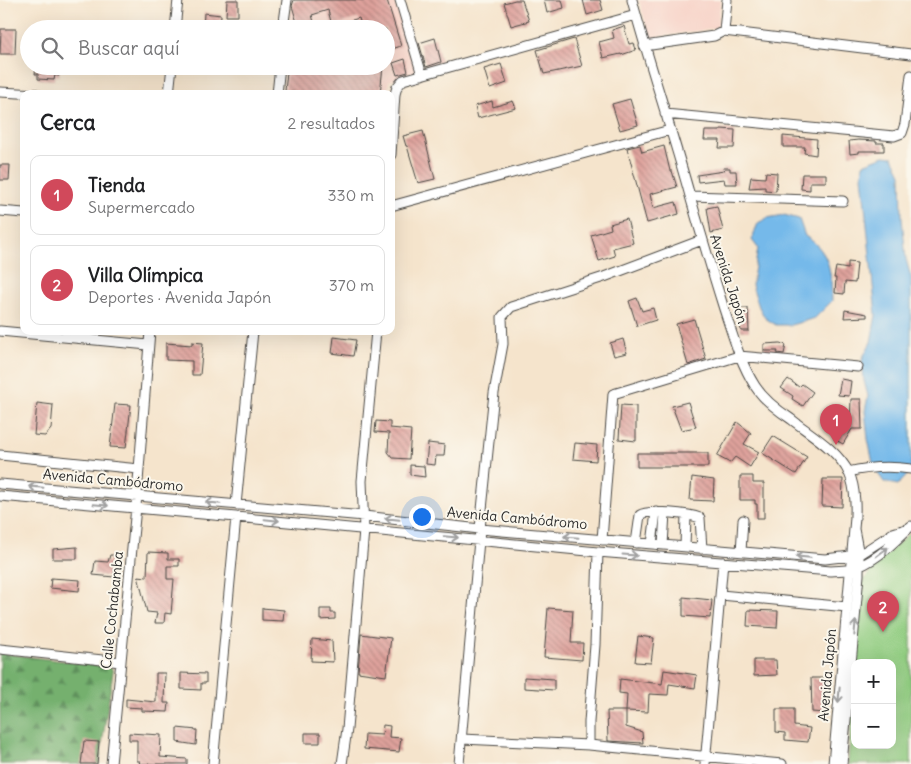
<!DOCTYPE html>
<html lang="es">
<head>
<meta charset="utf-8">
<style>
	:root { --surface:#fff; --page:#f2f2f2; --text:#202124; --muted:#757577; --line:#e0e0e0; --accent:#d1495b }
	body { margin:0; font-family:Delius,sans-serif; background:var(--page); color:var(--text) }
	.controls { position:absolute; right:15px; bottom:15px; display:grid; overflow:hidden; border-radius:10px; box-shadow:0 5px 20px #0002 }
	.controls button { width:45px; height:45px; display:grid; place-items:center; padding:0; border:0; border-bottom:1px solid var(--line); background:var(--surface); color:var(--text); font:25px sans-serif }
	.you { position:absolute; left:421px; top:516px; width:18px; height:18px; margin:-12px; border:4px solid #fff; border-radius:50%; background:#1a73e8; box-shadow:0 0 0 8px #1a73e833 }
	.badge { display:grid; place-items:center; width:32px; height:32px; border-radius:50%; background:var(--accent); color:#fff; font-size:16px; font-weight:700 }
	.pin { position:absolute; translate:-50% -41px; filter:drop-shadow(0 1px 2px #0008) }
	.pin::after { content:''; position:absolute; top:26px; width:18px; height:15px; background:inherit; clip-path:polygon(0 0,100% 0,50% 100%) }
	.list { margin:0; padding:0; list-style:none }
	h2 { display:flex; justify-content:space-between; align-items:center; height:65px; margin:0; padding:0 20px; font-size:21px }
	h2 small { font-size:16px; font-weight:400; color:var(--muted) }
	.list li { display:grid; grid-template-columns:32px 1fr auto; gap:15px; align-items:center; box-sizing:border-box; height:80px; margin:0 10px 10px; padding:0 10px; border:1px solid var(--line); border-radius:10px }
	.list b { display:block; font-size:19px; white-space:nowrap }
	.list p { margin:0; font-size:16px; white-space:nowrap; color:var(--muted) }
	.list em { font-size:16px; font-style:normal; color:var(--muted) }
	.icon { flex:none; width:28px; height:28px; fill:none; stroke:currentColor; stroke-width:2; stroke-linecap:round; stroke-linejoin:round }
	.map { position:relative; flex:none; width:911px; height:764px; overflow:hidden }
	.search { position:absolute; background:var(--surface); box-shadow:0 5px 20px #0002; left:20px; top:20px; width:375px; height:55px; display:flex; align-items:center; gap:12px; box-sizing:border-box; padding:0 18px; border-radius:28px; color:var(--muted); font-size:19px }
	.panel { position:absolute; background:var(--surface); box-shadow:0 5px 20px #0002; left:20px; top:90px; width:375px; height:245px; border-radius:10px }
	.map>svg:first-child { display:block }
	.built { fill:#f7d1c6 }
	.forest { fill:url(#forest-firs); stroke:#506e4c }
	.park { fill:#90cc80; stroke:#5e7c56; fill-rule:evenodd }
	.water { fill:#74b9ea; stroke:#50728a }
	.building { fill:url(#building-back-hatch) }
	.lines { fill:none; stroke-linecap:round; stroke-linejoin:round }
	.minor-casing { stroke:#494743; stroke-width:11 }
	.minor { stroke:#fff; stroke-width:9 }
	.oneway { stroke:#a0a0a0 }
	.labels { text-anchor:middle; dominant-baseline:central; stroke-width:4; stroke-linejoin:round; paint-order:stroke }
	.street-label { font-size:14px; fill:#2b2b2b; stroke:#fbf7ec }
</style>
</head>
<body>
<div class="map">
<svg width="911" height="764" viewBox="0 0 911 764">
	<defs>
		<pattern id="forest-firs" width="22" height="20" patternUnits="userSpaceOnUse" patternTransform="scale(1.25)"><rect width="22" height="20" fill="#74b06e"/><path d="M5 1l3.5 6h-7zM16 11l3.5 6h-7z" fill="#5f8f5b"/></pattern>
		<pattern id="building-back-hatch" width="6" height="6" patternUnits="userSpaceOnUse" patternTransform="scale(1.25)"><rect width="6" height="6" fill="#dfa29c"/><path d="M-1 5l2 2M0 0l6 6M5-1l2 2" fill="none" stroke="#b5847f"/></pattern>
	</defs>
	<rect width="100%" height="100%" fill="#fbf7ec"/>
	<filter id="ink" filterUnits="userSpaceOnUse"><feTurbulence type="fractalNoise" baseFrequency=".02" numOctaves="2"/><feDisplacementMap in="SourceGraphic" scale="10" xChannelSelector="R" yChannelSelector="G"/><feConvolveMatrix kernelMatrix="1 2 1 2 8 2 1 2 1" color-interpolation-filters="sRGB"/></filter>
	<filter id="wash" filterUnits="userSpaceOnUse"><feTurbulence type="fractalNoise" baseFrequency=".0096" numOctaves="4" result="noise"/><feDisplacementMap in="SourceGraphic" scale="20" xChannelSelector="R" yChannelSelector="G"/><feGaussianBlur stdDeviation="1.12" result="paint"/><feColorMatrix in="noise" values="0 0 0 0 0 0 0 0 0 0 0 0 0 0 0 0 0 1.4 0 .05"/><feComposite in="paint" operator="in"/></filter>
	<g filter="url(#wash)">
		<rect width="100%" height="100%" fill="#f5e4cc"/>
		<path class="built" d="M292,0H394L418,72L389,81L387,94H283L286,66H386V29H289Z
			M639,0H721L717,28L650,38Z"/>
		<path class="forest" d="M0,653L111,667L113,672L99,764H0Z"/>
		<path class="park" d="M911,531V764H848L860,586L872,569ZM855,663H892V745H855Z"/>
		<path class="water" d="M884,156L893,157L901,174L902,218L906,259L911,278V471L898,485L884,482L874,468L868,439L865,411L868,396L864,381L862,359L871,342L876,315L862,176L863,164Z
			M784,215L799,219L805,236C831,252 831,272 832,301L815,318L791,325H776L765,318L759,307L752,285L758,248L752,240L758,223L767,218Z"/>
		<g id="blocks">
			<path class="building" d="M227,0H238V16H226Z
				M294,0H387L401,46L389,50L386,40V29H362L359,18L332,26L328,10L312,15L316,29H299L292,6Z
				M515,0H522L529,21L511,26L504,3Z
				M544,0H562L564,8L547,13Z
				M583,0H600L603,10L587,15Z
				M204,13L221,15L220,29H203Z
				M624,26L629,44L634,43L636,50L621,55V54L603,58L599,42L614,38L612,30Z
				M1,29H16L15,54H0Z
				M435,38L441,62L426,67L419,43Z
				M574,39L582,66L544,74L537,50Z
				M405,59L408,72L397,75L393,63Z
				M501,64L507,83L490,89L484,69Z
				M36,66H60L59,76L55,75L54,80L38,79V74H35Z
				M295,66H383L380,94H303L285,91L287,72L297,73Z
				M630,99L638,125L620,130L612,104Z
				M492,101L493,107L513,101L516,108L478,118L475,106Z
				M721,129L735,130L734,148H719L720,140H704L705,131H720Z
				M423,131L435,179L418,183L407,146H406L403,136Z
				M783,136L817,139L816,155L804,153L805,147H783Z
				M858,140L876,141V143H884V151H859V153L850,154L849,141Z
				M640,145L642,152L664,146L670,171H672L677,187L650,194L653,208L676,202L679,214L647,223L627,148Z
				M0,165H10L9,180H0Z
				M723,168H730V171H736L737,184H725L724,179L698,182L697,175L724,171Z
				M766,172L777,173L776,191L765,190V187L749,188L751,177L765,178Z
				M802,174H826V182H810V190L801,189Z
				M717,206L723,230L711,233L707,208Z
				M627,219L633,243L613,248L615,256L599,261L591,235L611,229L610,224Z
				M848,262L857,263L855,283L845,282L844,294L835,293L836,278H834L836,267L848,269Z
				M637,298L642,311L653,308L656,320L637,326L629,301Z
				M738,308H748L749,331H741Z
				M845,310L867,314V317L844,318Z
				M694,319L706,359L688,365L676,324Z
				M334,337L356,340L353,356L332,353Z
				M623,339L627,353L614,356L610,343Z
				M192,342L203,343L200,375H192V361L166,360V343L192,345Z
				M780,343L786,345L784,354L777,353L778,351H764V344Z
				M788,379L799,387L802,384L813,392L803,406L792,399L793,396L781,388Z
				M841,379L851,381L849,396L838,395Z
				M851,399H861L862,429H852L843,444L834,439L844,422L850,425Z
				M688,402L696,427L681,430L672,406Z
				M37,403L53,405L51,429L45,436L34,435Z
				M115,404L131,405L126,448L110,447Z
				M621,405L636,406V441L619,439Z
				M376,421L390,422V428L411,430L409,459L393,458L388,452L389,433L375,432Z
				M737,422L751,433L744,444L759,452L750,467L735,457L730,463L717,456Z
				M773,436L807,457L796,474L762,453Z
				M428,443L445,445L444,456H436L435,465L426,464Z
				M575,443L597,445L596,461L573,459Z
				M637,453H708V467H637Z
				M410,465L424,466L425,477L410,475Z
				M740,476H753V483H764V518H757V504H755V500H740Z
				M692,477L714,480L713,501L690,500Z
				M823,479H843L842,507L822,506Z
				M77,547V559H53V549Z
				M148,552L168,553V559H179V566H167V579H174L171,614L165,613L164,623H155L157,613L147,612L138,576L147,577Z
				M110,555H116L114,577L93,575L95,561L108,562Z
				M51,578L80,580L79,591L50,588Z
				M683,597L712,600L710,618L683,616Z
				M262,608L284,610L283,621L262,620Z
				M548,608L573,610L571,643H583L582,660L544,657Z
				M320,609H331V613H335V619L320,620Z
				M748,610L778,611L777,628L747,626Z
				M361,634L391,638L386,676L358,672Z
				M638,636L654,638L651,663L635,662Z
				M312,639L332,641L333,662L311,661Z
				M754,660H776L777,675L754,676Z
				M664,670L697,675L695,688L669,684L668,695L649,694L648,712L626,711L627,694L619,693L620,679L662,684Z
				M156,673H165L164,703H169L168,712L142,711V708L126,707V699L156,702Z
				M181,673L206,674V683H201V690L181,689Z
				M524,677L554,679V690L524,688Z
				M811,678H827L825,713L812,712Z
				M776,709H794V726L810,728L808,742L785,740V733L776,732Z
				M607,711H626V727L642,732L643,743L608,741Z
				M383,725L390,726L389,737L401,738L399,752L364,749L365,734L382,735Z
				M177,728L197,730L196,745L177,742Z
				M129,733L161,735L160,757L187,759V764H139L140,761H137V740H129Z
				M305,733H320V743H305Z
				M84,741L99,742L97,764H81Z"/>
		</g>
	</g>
	<g filter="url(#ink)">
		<use href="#blocks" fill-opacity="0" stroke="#494743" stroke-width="1"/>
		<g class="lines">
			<defs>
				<path id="minor" d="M400,0L422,75
					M632,0C650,66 672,131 690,196C701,234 712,271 724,309C733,336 740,362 755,386C764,400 777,410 791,419C810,434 838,450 849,473C856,488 856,512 854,529
					M175,29L178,0
					M283,29L287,0
					M724,31L727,0
					M644,46L714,36L724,31L911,54
					M0,92L37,94
					M169,94L172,66
					M277,94L280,66
					M665,114L894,136L902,133L905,124L911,75
					M391,155L395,94L397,87L403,80L636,15
					M690,196L843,201
					M391,206L670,130
					M0,211L24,213
					M0,331L148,345
					M0,455L139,469
					M848,472C869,467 889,466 911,469
					M0,484L364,516L480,529L825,559L859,555L893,533L906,529
					M0,496L236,517L598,552L831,571C838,570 845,571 851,569C875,563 893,543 911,526
					M236,505L253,331
					M602,540L613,394L739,356L858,367
					M636,543L640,515C648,509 690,514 700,518L702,549
					M652,544L656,512
					M663,545L665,513
					M685,547L686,515
					M741,552L743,520
					M721,595L847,607
					M0,649L121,662
					M462,739L589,745L782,764
					M589,745V722L595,645L598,552
					M111,764L136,507L150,331
					M213,764L236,517
					M342,764L347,729L362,553L364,530L362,481L376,331
					M459,764L480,529L494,393L503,344L502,317L511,307L604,277L702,240
					M705,764L723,562
					M833,764L854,529L859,555V575L842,764"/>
			</defs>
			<use href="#minor" class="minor-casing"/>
			<use href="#minor" class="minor"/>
		</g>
		<defs><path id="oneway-shaft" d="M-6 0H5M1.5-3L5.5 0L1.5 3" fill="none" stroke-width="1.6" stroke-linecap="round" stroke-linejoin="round" transform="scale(1.25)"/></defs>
		<g class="oneway">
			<use href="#oneway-shaft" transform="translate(36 487) rotate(-175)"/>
			<use href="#oneway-shaft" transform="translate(213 503) rotate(-174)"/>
			<use href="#oneway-shaft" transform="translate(101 505) rotate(5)"/>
			<use href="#oneway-shaft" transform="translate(392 519) rotate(-174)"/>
			<use href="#oneway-shaft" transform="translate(272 520) rotate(6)"/>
			<use href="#oneway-shaft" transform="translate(451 537) rotate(5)"/>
			<use href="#oneway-shaft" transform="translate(571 537) rotate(-175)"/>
			<use href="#oneway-shaft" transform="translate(882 552) rotate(-37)"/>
			<use href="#oneway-shaft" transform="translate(630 555) rotate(4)"/>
			<use href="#oneway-shaft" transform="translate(803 557) rotate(-175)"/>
			<use href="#oneway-shaft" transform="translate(855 628) rotate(-85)"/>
			<use href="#oneway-shaft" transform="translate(839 695) rotate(95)"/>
		</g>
	</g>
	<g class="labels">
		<g class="street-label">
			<text transform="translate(729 279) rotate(72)">Avenida Japón</text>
			<text transform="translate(113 480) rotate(5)">Avenida Cambódromo</text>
			<text transform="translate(517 518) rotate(5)">Avenida Cambódromo</text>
			<text transform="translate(112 610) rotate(-84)">Calle Cochabamba</text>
			<text transform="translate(827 675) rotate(-85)">Avenida Japón</text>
		</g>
	</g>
</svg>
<div class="controls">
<button>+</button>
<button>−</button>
</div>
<div class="you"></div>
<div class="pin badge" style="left:836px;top:445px">1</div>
<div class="pin badge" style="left:883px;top:632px">2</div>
<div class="search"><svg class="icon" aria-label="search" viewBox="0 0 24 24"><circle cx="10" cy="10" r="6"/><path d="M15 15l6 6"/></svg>Buscar aquí</div>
<section class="panel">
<h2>Cerca<small>2 resultados</small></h2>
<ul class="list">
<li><span class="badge">1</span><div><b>Tienda</b><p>Supermercado</p></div><em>330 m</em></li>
<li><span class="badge">2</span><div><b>Villa Olímpica</b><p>Deportes · Avenida Japón</p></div><em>370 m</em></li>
</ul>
</section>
</div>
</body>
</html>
